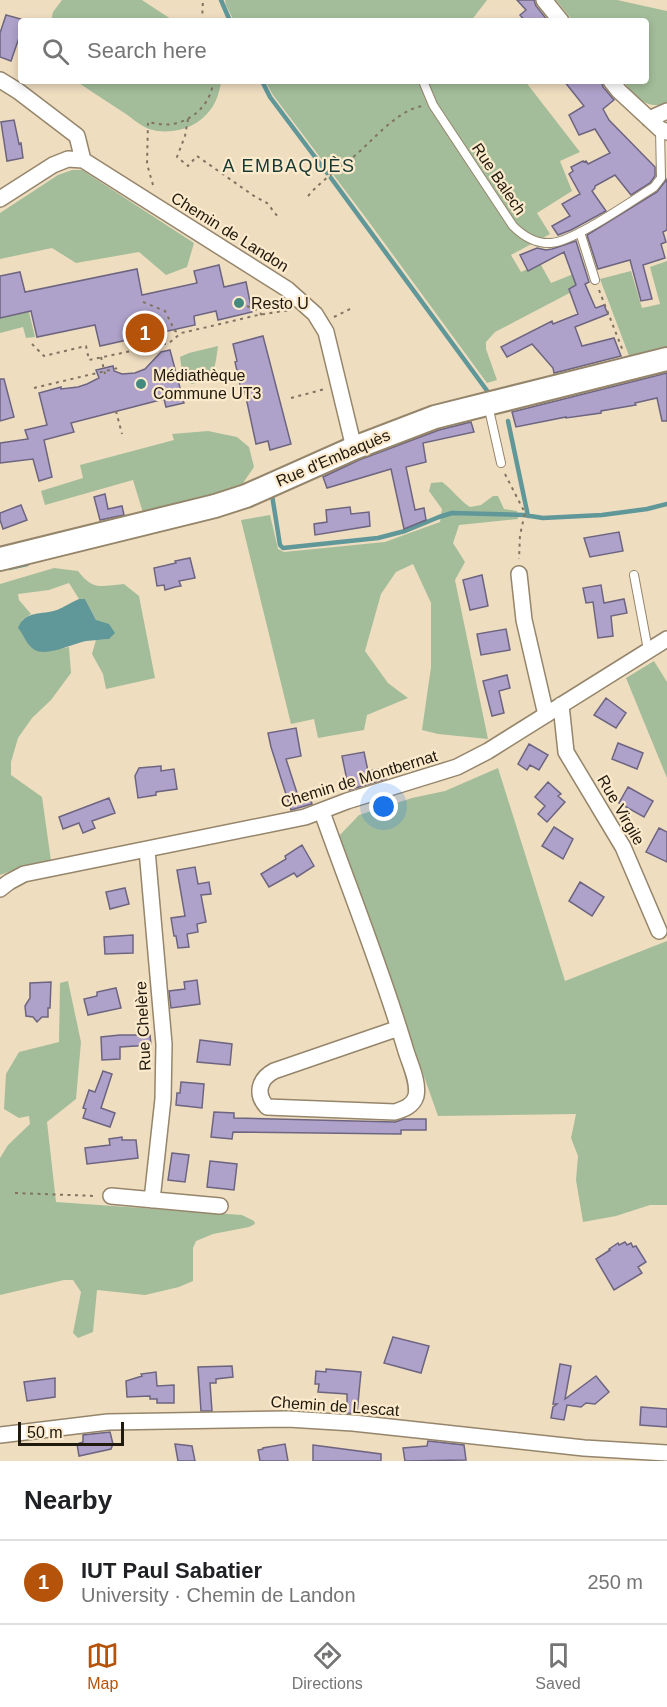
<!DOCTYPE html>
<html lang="en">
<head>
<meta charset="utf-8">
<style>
	:root { --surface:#fff; --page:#f6f6f6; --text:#202124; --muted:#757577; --line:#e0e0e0; --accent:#b45309 }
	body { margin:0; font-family:Arial,sans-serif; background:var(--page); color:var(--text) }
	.scale { position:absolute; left:18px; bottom:15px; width:106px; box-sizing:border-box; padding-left:6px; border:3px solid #1f190e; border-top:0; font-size:16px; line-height:21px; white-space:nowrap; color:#1f190e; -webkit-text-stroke:4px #fceacd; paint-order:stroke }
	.you { position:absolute; left:384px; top:807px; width:21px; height:21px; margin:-15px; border:4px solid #fff; border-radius:50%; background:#1a73e8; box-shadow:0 0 0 9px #1a73e833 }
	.badge { display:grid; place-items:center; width:39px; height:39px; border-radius:50%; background:var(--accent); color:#fff; font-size:20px; font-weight:700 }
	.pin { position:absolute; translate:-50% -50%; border:3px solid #fff; box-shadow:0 2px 6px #0006 }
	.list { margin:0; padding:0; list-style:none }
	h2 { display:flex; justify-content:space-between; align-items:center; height:78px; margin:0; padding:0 24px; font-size:26px }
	h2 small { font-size:20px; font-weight:400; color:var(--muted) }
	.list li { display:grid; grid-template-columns:39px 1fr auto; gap:18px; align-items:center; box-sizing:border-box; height:84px; padding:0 24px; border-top:2px solid var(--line) }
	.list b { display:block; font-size:22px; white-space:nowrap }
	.list p { margin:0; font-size:20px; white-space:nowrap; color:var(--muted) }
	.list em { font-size:20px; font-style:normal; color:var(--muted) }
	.icon { flex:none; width:33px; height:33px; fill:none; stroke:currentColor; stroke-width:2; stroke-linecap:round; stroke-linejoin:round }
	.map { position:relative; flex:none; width:667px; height:1461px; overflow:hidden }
	.search { position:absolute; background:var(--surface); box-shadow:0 3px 9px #0003; left:18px; right:18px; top:18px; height:66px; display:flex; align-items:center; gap:15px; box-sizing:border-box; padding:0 21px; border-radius:6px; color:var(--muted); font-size:22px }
	.sheet { height:162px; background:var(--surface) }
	nav { display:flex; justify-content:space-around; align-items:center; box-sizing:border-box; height:84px; border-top:2px solid var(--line); background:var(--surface); font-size:16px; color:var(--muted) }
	nav a { display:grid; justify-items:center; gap:3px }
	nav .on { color:var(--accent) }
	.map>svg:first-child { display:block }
	.green { fill:#a3bd9a }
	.water { fill:#609799 }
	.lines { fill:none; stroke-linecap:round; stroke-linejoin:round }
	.stream { stroke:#609799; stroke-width:4.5 }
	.building { fill:#aea2ca; stroke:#6d6580; stroke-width:1.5 }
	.lane-casing { stroke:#95856a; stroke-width:10 }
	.street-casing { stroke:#95856a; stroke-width:18 }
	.secondary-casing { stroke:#95856a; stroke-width:26 }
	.path { stroke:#807461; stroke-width:2; stroke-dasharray:3 4.5; stroke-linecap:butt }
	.lane { stroke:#fff; stroke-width:8 }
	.street { stroke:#fff; stroke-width:15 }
	.secondary { stroke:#fff; stroke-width:22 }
	.poi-dot { fill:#458a7f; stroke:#fceacd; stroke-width:2 }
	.labels { text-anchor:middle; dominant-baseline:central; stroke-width:4.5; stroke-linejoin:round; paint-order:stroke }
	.street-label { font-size:16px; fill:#1f190e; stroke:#fceacd }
	.poi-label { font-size:16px; fill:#1f190e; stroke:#fceacd; text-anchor:start }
	.neighbourhood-label { font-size:18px; letter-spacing:1.5px; fill:#173833; stroke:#fceacd }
</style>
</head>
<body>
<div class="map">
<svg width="667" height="1461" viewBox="0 0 667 1461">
	<rect width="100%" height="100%" fill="#efddc0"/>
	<path class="green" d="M62,0H142L174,21H51L53,12Z
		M225,0H487L471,21H234L226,5Z
		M556,0H617L667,11V104C644,109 636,97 623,81H646V21H573Z
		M76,81H221V83C219,92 217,101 211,109C198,128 171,136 149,129C141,126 133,119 126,114C109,103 92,92 76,81Z
		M265,81H525L580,152L560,161L572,191L537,213L550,234L511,255L521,272L540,263L551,283L576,273L581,287L495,332L486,342V349L497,380L487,383L369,222L273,95Z
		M72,170H82L194,243L187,267L166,275L139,252L76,263L52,248L0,259V213L58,175Z
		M667,261V352L631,361L600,279L631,271L642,308L660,304L650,267Z
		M29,312L35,337L26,338L23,327L0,333V318Z
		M218,346C215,368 215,380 191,384L182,372L180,357L189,353Z
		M208,431L237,437L249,447L254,467L239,489L144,516L133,480L45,505L41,491L83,478L80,465L174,440L172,434Z
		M442,482C453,490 459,500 470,507L481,505L493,496H498L504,509L517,511L518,519L459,525L453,543L465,562L455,580L488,739L438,734L422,730L431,667V603L413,564L396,572L381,594L365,651L388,683L408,698L367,715L364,730L318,738L314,719L291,724L241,520L270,515L278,549L284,552L385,542L440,522L442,509L429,491L431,483Z
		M54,568L78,571C93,591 101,586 124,584L139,596L155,678L106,689L103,674L92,654L96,640L109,639L96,620L85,599H79L69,583L49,590L18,594L19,600L31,614L22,620C22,641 26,640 42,652L69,647L71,673L51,700L32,718L18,738L11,762V775L42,797L51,861L27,865L0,875V584Z
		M654,661L667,682V778L626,678Z
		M498,768L565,981L667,941V1205H650L616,1216L583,1222L576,1180L578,1156L571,1138L576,1114L438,1116L339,836L359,815L412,798L445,791Z
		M68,981L81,1042L76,1099L47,1122L56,1202L242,1215L254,1221L255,1224L249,1227L213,1234L196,1241L193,1248V1281L179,1287L145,1295L97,1290L93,1332L78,1338L73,1333L81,1292L73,1280H64L0,1295V1158L8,1145L30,1124L29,1116L19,1118L4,1109L6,1074L19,1052L59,1042L60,983Z"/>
	<path class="water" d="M79,599H85L96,620L109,624L115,633L109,639C102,640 93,640 86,641C74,643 47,657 35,650C27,646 24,635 18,628C25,610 42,615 57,610C64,607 72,602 79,599Z"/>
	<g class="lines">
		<path class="stream" d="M221,0L230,21
			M262,81L270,97L327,173
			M331,178L488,392
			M508,421L528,516
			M269,496L272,495L280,545L283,548L378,538L405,531L439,517L452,513L524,515L543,518L602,515L647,509L667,504
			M9,568L27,564"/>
	</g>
	<path class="building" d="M517,0H534L536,6L548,21H525L520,15L526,10Z
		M6,15L21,19V32L11,61L0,57V33Z
		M564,81H601L603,87L614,100L603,109L609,120L655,167V176L650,183L631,195L615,175L595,186V188L592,191L606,211L571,230L558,235L552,226L570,216L562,204L580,194L569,174L573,171L571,167L583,161L584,162L586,161L588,164L610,153L595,129L579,135L569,115L584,106Z
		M14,120L19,144L21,143L23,158L7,161L1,122Z
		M667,179V230L663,232L666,242L661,244L665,258L643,265L652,299L641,301L630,260L598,269L587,235L657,192Z
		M576,241L589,282L585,284L595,307L596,308L604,305L608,314L575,327L582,346L614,338L621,356L554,373L553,368L532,344L507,357L501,347L552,321L553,324L578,314L569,289L576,285L564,252L528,271L520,255L537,248L546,250L552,249Z
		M219,265L224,287L246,282L252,312L218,320L216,311L194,316L195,325L100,346L95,325L37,337L31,311L0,318V276L20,272L25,292L137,269L142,295L197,283L194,271Z
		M263,336L291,444L270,450L268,441L256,444L244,388L241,389L235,362L237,361L233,344Z
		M170,350L184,403L166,407L164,399L71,423L74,432L44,440L52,477L39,481L33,459L0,463V443L28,439L25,430L47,425L39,393L61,387V389L78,387L87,384L99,378L96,370L113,366L114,371L122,374L135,373L145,369L161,352Z
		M667,373V421H662L657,398L635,403L636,405L601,411V413L566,418V417L516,427L512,412Z
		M0,379H4L14,417L0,421Z
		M471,422L474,432L423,443L426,462L406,467L415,510L424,508L426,520L404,529L391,469L327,488L323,477L359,460L439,430Z
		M105,494L108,509L122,506L124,515L100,520L94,497Z
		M21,505L27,520L3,529L0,520V513Z
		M350,507L351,514L369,512L370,526L315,535L314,524L327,522L326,510Z
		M619,532L623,551L590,557L584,538Z
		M190,558L195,578L179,581L181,586L175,587L165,590L164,585L157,586L154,568L176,563L175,561Z
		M482,575L488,606L470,610L463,580Z
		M601,585L604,603L624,599L627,613L611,616L613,636L598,638L593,602L586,603L583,588Z
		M506,629L510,650L481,655L477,634Z
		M507,675L510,688L499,691L504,713L492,716L483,681Z
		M606,698L626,713L616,728L594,715Z
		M296,728L301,756L286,759L298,796L309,792L312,804L291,810L271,747L268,733Z
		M618,743L643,753L637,769L612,759Z
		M529,744L548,755L539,770L530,765L527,770L518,764Z
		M364,752L368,771L384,768L386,779L349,790L342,756Z
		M161,766V771L174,769L177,789L156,792V795L138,798L135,776L139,768Z
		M548,782L561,794L558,796L565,802L547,822L538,814L545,806L535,797Z
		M628,787L653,801L644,817L619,803Z
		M109,798L115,813L92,821L95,828L83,833L79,823L63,829L59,817Z
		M554,827L573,839L563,859L542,846Z
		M659,828L667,832V862L646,852Z
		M302,845L314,866L297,877L294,873L269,887L261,874L286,859L285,856Z
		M195,867L198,884L209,882L211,894L201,895L206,922L197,924L198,932L187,934L189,947L178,948L176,936H174L171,918L185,916L177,870Z
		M580,882L604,897L592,916L569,901Z
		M125,888L129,904L110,909L106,892Z
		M133,935V953L105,954L104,937Z
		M197,980L200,1004L171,1008L169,991L185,989L184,982Z
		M51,982L50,1008H48V1017H42L37,1022L33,1017L26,1016L25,1006L30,998V983Z
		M116,988L121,1008L88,1015L84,999L97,996V992Z
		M120,1035H150L151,1045L120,1047V1059L102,1060L101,1037Z
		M200,1040L232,1044L230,1065L197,1062Z
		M103,1071L112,1074L101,1108L115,1113L110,1127L83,1118L86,1109L83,1108L89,1090L95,1092Z
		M181,1082L204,1084L202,1108L176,1105L177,1093H180Z
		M214,1112L234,1113V1118L395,1122L404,1119H426V1130H401V1134L233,1132L232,1139L211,1137Z
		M122,1137V1140H136L138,1158L87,1164L85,1148L110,1145L109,1139Z
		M172,1153L189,1155L185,1182L168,1180Z
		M210,1161L237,1164L234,1190L207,1187Z
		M625,1242L627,1245L631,1243L633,1247L636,1246L646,1262L638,1267L642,1273L614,1290L596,1259L610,1250L609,1249L618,1243L619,1245Z
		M393,1337L429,1346L421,1373L384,1363Z
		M560,1364L571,1366L565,1399L596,1376L609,1392L595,1404L586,1403L581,1407L567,1405L564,1420L551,1418L553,1407L557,1404H553Z
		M232,1366L233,1377L216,1379V1383H210L212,1411H201L198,1367Z
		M326,1369L361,1372L357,1414L347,1413V1394L318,1392L319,1384H315L316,1371L326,1372Z
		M156,1372L157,1386L174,1385V1403H157V1399H150V1396L127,1397L126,1381L142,1376L141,1374Z
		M55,1378V1397L27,1401L24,1382Z
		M641,1407L667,1409V1427L640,1425Z
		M110,1432L113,1444L111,1449L79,1456L77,1444L83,1442V1435Z
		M428,1441L464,1445L466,1460L405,1461L403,1448L427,1446Z
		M175,1444L192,1446L195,1461H178Z
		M285,1444L288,1461H260L258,1450L263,1449V1448Z
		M313,1445L381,1454V1461H313Z"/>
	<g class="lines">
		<defs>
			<path id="lane" d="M423,81L433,105L513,226C523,236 535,244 551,243C573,242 633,200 654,187L661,178L660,129
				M580,232L595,280
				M488,405L501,463
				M634,575L648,650"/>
			<path id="street" d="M544,0L561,21
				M0,80L18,91L77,136L83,160
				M611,81L619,91L660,129L667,132
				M649,119L667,111
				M0,199L53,165L68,159L83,160L287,289L315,314L326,332L354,448
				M519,574L524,620L546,715
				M561,705L566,752L623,847L659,931
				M322,812C350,891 382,970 406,1051C410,1064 419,1082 416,1096C413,1106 404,1109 395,1112L267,1107C255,1094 259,1079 274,1071L399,1028
				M147,850L164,1044L163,1099L152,1200
				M0,889L9,882L24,874L305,817L347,801L457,767L488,751L667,639
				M111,1196L220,1206
				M0,1435L108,1422L288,1419L353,1423L584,1448L667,1453"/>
			<path id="secondary" d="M0,559L215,506L246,496L354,448L435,417L667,359"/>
		</defs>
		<use href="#lane" class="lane-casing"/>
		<use href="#street" class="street-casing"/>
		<use href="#secondary" class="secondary-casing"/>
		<path class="path" d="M202,21L203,0
			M188,119L185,136L177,157L188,166L197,156L254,196L267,203L278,217
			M153,185L147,164L148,122C157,124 167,126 177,123C196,118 212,101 213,81
			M308,196C321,181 336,171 351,159C371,143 396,110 423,106
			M599,290L623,351
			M143,302L165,311L175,331L181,333
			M247,306L258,311L262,315
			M334,317L350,309
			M32,344L44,356L86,346L89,360L169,343L181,333L186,332L258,315L290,310
			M101,357L105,374
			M34,388L118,368
			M291,398L325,389
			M116,411L122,434
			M505,474L525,513L520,535L519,559
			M15,1193L96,1196"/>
		<use href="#lane" class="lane"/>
		<use href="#street" class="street"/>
		<use href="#secondary" class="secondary"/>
	</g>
	<g class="poi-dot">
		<circle cx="239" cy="303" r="6"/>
		<circle cx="141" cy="384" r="6"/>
	</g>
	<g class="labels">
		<g class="street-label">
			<text transform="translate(499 179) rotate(56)">Rue Balech</text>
			<text transform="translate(230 232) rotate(32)">Chemin de Landon</text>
			<text transform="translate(333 458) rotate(-23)">Rue d'Embaquès</text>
			<text transform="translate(359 779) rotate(-17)">Chemin de Montbernat</text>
			<text transform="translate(621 810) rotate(60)">Rue Virgile</text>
			<text transform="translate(143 1026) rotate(-93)">Rue Chelère</text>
			<text transform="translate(335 1406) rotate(4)">Chemin de Lescat</text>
		</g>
		<g class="poi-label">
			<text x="251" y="303">Resto U</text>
			<text x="153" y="375">Médiathèque<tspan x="153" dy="18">Commune UT3</tspan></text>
		</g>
		<g class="neighbourhood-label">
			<text x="289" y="166">A EMBAQUÈS</text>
		</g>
	</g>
</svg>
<div class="scale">50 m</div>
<div class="you"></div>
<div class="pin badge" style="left:145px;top:333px">1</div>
<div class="search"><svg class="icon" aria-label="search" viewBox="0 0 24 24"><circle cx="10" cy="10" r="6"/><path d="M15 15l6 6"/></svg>Search here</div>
</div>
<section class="sheet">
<h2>Nearby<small></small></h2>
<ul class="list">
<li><span class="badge">1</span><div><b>IUT Paul Sabatier</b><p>University · Chemin de Landon</p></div><em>250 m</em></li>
</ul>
</section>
<nav>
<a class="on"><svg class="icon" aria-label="map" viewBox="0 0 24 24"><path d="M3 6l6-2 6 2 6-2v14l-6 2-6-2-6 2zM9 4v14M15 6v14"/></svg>Map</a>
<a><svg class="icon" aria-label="directions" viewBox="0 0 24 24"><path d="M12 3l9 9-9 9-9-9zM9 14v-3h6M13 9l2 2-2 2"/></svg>Directions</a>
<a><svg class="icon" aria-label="saved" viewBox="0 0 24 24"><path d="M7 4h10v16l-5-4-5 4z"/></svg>Saved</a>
</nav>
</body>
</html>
